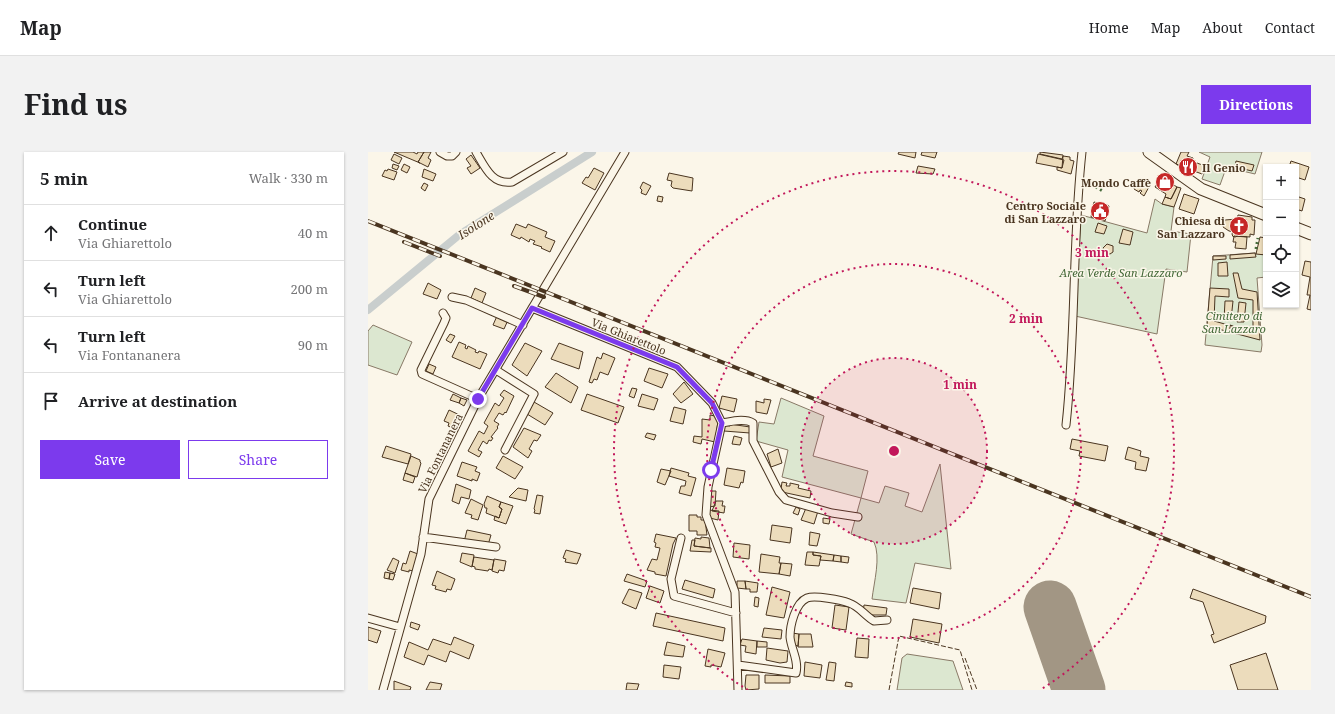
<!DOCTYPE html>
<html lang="en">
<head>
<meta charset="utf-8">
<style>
	:root { --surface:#fff; --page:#f2f2f2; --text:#202124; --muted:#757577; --line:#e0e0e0; --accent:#7c3aed }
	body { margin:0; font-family:"Noto Serif",serif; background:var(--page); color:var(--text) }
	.controls { position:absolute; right:12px; top:12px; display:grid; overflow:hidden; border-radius:0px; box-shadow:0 1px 3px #0004 }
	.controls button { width:36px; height:36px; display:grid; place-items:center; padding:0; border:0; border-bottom:1px solid var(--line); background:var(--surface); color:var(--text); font:20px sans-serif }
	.stop { position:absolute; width:12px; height:12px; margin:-9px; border:3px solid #7c3aed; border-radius:50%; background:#fff }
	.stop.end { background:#7c3aed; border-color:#fff; box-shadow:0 1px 4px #0008 }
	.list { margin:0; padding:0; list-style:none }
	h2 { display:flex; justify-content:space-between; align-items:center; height:52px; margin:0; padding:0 16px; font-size:17px }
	h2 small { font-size:13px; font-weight:400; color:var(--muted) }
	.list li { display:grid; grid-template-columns:26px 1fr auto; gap:12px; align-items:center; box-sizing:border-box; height:56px; padding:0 16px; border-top:1px solid var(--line) }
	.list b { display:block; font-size:15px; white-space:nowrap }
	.list p { margin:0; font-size:13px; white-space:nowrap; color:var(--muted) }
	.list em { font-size:13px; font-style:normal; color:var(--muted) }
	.actions { display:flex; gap:8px; padding:12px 16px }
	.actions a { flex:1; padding:9px 0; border:1px solid var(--accent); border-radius:0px; text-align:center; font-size:14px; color:var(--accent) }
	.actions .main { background:var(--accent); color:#fff }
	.icon { flex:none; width:22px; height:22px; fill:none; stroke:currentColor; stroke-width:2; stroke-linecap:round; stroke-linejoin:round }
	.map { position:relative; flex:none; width:943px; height:538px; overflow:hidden; border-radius:0px }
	header { display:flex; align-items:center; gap:24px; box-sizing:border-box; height:56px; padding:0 20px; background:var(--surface); border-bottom:1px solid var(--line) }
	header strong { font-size:19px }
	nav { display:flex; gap:22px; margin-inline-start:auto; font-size:14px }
	.intro { display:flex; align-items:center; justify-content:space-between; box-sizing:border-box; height:96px; padding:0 24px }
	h1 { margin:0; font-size:28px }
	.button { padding:10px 18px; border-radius:0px; background:var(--accent); color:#fff; font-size:14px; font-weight:700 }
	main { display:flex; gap:24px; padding:0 24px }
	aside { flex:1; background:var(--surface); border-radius:0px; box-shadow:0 1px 3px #0004 }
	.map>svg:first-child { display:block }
	.green { fill:#dce7d0; stroke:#887966 }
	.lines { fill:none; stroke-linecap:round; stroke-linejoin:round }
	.canal { stroke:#c9cecd; stroke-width:8 }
	.runway { stroke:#a29684; stroke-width:53 }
	.building { fill:#ecdcbc; stroke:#4a3520 }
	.street-casing { stroke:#4a3520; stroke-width:9 }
	.primary-casing { stroke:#4a3520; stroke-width:13 }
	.street { stroke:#fbf6e9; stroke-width:7 }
	.primary { stroke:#fbf6e9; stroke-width:11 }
	.rail-casing { stroke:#4a3520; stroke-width:4 }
	.rail { stroke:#fbf6e9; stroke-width:2.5; stroke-dasharray:8; stroke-linecap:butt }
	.hedge { stroke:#436837; stroke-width:3; stroke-dasharray:2 3; stroke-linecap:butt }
	.fence { stroke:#4a3520; stroke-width:1; stroke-dasharray:5 2; stroke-linecap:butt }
	.route { stroke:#7c3aed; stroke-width:5 }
	.ring { fill:none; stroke:#c2185b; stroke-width:2; stroke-dasharray:2 4 }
	.labels { text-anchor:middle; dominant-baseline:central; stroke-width:3; stroke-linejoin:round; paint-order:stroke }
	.poi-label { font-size:11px; font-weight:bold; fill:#4a3520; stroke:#fbf6e9; text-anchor:end }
	.park-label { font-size:11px; font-style:italic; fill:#436837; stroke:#fbf6e9 }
	.street-label { font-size:11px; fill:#4a3520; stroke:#fbf6e9 }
	.water-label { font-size:12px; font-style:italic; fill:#4a3520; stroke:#fbf6e9 }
	.centre { fill:#c2185b; stroke:#fbf6e9; stroke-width:2 }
	.ring-label { font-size:12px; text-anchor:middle; font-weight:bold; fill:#c2185b; stroke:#fbf6e9; stroke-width:3; stroke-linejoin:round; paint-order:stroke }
</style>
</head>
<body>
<header>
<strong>Map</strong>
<nav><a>Home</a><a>Map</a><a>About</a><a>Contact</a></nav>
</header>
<div class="intro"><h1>Find us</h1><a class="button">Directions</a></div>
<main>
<aside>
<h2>5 min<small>Walk · 330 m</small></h2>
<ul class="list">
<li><svg class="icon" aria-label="ahead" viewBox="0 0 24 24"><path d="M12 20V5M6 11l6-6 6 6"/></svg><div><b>Continue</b><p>Via Ghiarettolo</p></div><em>40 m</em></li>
<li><svg class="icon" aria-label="left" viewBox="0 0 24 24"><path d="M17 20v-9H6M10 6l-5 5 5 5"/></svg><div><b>Turn left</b><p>Via Ghiarettolo</p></div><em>200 m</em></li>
<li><svg class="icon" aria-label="left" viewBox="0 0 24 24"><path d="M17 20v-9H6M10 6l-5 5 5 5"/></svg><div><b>Turn left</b><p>Via Fontananera</p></div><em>90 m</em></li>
<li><svg class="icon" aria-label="arrive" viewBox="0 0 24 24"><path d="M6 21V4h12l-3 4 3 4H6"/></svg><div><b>Arrive at destination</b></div></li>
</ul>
<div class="actions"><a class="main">Save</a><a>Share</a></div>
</aside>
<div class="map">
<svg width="943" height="538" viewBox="0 0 943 538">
	<rect width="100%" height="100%" fill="#fbf6e9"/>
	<path class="green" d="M831,0H894L887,22L866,17L863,21L857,19L852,33L834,27L842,5Z
		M787,47L794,52L806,55L803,79L823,82L819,120L798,117L789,182L707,164L713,63L779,81Z
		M887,101L898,103V125L889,126L894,193L893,200L837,193L845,104Z
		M5,173L44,190L29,223L0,213V179Z
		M413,246L456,264L445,304L500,319L493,346L511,351L517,334L541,341L537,354L554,360L572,312L583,417L547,411L538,451L504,447C506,430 513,405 506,390L483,382L493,346L414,325L420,298L388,289L391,270L406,272Z
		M539,502L585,509L595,538H529L534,506Z"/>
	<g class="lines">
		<path class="canal" d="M0,158L91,83L224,0"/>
		<path class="runway" d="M682,455L711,538"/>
	</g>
	<path class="building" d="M26,0H45L49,2L50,0H56L50,10L52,11Z
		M56,0H63L60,6L63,8L60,15L50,10Z
		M531,0H548L547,6L530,2Z
		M554,0H569L567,6L553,3Z
		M672,0L695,3V4L694,7L672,2Z
		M813,0H821L819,4L825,6L822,17L808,12Z
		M26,2L34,6L31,12L23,8Z
		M670,2L696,8L694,16L668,11Z
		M103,3L112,16L103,22L99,16L103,14L98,7Z
		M695,4L702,5V8L706,9L703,22L689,18V15L694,16Z
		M868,9L886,13L884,19L867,15Z
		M923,9L941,15L937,28L928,25V15H921Z
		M829,11L837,14L834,22L826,19Z
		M25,12L31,14L29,18L24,16Z
		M36,12L42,15L39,21L33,18Z
		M550,14L567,17L565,22L548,21Z
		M226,16L236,21L227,38L214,31L218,25L220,26Z
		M20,17L29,20L26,28L14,24L17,18L19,19Z
		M56,17L68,22L65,29L54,25Z
		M301,21L325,26L324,39L305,36L303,34L304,29L299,28Z
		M793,25L809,35L803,47L797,45L798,42L787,35Z
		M770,27L782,33L776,44L772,41L774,39L772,38L771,40L766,37Z
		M275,30L283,34L278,43L273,41L274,38L272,36Z
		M56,31L60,33L57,39L53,36Z
		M809,35L813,36L806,55L794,52L797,45L803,47Z
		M816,42L831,47L826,62L811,57Z
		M290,44L295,45L294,50L289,49Z
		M928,44L937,47L934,59L928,57Z
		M726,50L741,54L737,69L723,65Z
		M870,63L884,65V68H887L886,83L882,82V85L869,84L870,80L861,79L855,75L857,68L869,67Z
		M730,71L739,74L736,82L727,80Z
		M148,72L158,76L160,72L179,80L177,85L187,89L182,100L173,96L174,95L165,92L167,89L162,87L161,90L153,85L152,87L143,83Z
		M755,77L765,80L762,93L751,91Z
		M864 82a3 3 0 1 1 6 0a3 3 0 1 1-6 0Z
		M866,84L879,85L878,97L867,96L868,90H865Z
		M892,85L898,86V103L888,102Z
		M739,92L745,94V100L742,102L737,101L735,96Z
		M887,101L888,105L862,107V103Z
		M845,104H858V107L845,108Z
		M937,109L943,110V158L939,157L942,143H939L942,125L934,123Z
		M859,110L860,124H850V111Z
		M865,121H870L874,137L889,140L892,188L839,174L842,136L861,137V145L847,144L846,169L885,180V148L870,146Z
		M60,131L73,138L69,147L55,142Z
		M107,136L118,141L114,151L103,146Z
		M857,149H865L863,168H856Z
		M871,150L878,151L876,170H869Z
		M129,164L140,168L136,177L125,173Z
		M862,173L870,176L869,182L862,180Z
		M82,182L87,184L83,191L78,188Z
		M91,190L98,193L97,196L99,197L100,194L108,198L107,200L110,201L111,199L119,202L112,217L84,205Z
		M157,191L174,199L159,224L144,213Z
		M191,191L215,200L211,217L183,207Z
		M235,201L247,206L240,223L232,220L229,228L226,227L224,231L221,230L229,205L233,207Z
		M61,212L68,215L65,222L58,219Z
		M281,216L300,222L294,236L276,229Z
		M188,221L210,235L203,251L177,235Z
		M316,230L325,242L313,251L305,242Z
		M264,236L269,237L266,246L261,244Z
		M136,238L146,244L138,261L137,260L135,263L131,261L126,269L131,272L129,275L130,276L123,285L125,286L123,289L121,288L119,292L115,289L110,298L114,300L111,305L100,299L111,279L116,282L120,274L116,271L127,251L131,254L136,246L132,243Z
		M85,242L93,246L91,251L82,248Z
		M219,242L256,255L250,271L213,258Z
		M274,242L290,247L286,258L270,254Z
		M354,244L369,247L366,260L351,256Z
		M93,246L99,248L96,254L91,251Z
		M396,247L403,248L399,262L388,260V249L396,251Z
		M166,250L185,261L177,273L159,262Z
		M306,255L318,258L315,272L302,269Z
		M81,258L98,266L92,279L80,274L81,271L76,269Z
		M342,263L347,264L350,269L347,290L334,287L333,292L325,290L326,284L334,285V267L342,268Z
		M362,272L382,275V281L356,279L357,273L362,274Z
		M156,276L173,283L169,289L166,288L161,297L164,299L160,306L145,295Z
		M279,281L288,283L286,288L277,285Z
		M366,284L374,286L372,293L364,292Z
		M704,287L740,294L737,309L711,304L712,299L702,297Z
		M18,294L43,302L40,312L14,305Z
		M760,295L773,299L772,304L781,306L778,319L767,317L768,310L757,307Z
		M410,297L414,311L403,315L399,302Z
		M43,304L52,308V310L53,311L49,325L37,321Z
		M135,304L155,315L147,327L128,316Z
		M94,310L109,315L107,319L112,321L109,329L104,327V329L89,324Z
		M303,316L321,321L320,324L328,326L323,344L311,341L313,334H317L318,329L301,324Z
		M359,316L377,319L375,331L373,330L371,336L356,333Z
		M293,317L303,319L297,333L289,330Z
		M37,321L47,325L45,331L35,328Z
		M414,330L419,331L418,334H422V331L431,333L430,336L443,339L442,346L414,340L415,338L413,337Z
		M88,332L103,338L101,347L93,345L91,352L84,349Z
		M150,336L160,338L158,349L141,345Z
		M343,339H348L347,354L341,355Z
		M169,343L175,344L172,362L166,361L167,358L166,357Z
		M119,344L133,350L131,355L134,357L131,366L118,361L119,356H117L116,352Z
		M103,347L115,353L110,368L103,366L104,363L97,361Z
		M348,349H355L354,354H357L356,361L344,359Z
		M133,350L145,354L138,372L126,368L127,364L131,366L134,357L131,355Z
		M428,355L432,357L430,363L425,361Z
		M438,356L450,359L446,372L433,368Z
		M341,358L351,359L350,368L342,366Z
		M321,363H329V365H333V368H337L339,383H329V379H321Z
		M455,366L462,367L461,372L455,371Z
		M404,373L424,376L422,391L402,388Z
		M99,378L123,383L120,393L96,390Z
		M442,380L452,382L449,394L441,393Z
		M288,382L308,386L305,392L298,424L287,422V420L279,418L284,407L289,408L292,396L287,395L288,391L286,390Z
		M333,385L341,386L342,396L326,394L327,386L333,387Z
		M324,388H327L326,394L343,396V400L322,399Z
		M366,391L382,393L381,407L365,405Z
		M198,398L213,402L209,412L197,410L198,407L195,406Z
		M42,399L50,402L45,419L41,418V420L33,418L35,411L38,412Z
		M439,400H445V403L453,404L451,414L437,413Z
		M445,400L466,403L465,409L452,408L453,404L445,403Z
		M94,401L106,403L104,415L92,410Z
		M393,402L412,405L411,411H413L411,422L391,420Z
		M466,403L473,404V410L465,409Z
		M473,404L481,405L480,411L473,410Z
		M106,405L126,408L124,418L121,417L120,419L107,417V415L104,414Z
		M25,406L31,409L27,421L19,418Z
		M126,407L138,409L136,419L131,418L130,421L124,419Z
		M413,411L424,412L422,424L411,422Z
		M69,419L87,427L83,438L79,437L78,440L67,437L68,434L64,433Z
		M17,420L22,421L21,427L16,426Z
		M22,421L27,422L25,428L21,427Z
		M259,422L279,429L277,435L256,429Z
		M317,428L347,437L345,446L314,437Z
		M369,429H377L378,437L369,436Z
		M377,429L390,431L389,440H382V437H378Z
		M282,434L296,439L292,451L278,446Z
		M404,435L422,440L416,466L398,463Z
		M545,436L573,441L571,457L542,451Z
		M261,437L274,441L268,457L254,451Z
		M825,437L898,464L897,471L846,491L843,483L846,482L835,450L822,446Z
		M387,445L391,446L390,455L386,454Z
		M467,453L481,455L478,478L464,476Z
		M496,453L519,456L518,463H499L495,460Z
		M288,461L357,476L355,489L285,474Z
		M545,467L574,472L571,491L542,485Z
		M43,470L52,473L50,478L42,475Z
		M0,475L13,479L9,491L0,488Z
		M396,476L414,478L413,487L394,485Z
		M424,481L431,482L430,494L426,493Z
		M431,482H443L445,495H430Z
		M86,485L106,493L101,507L82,499L78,510L60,503L56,513L36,505L41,490L60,498L65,487L83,493Z
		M489,486L501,487L500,506L487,505Z
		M374,487L389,489L388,502L377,500L378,494L372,493Z
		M389,489L399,490V495H389Z
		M299,490L317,494L315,505L296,503Z
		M399,496L420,499L419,510L412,511L398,508Z
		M340,497L357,501L353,515L343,513V515L337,514Z
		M898,501L910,538H870L862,513Z
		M437,510L454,513L452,526L436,524Z
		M461,510L468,511L466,529L458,528Z
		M296,513L313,515L311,527L295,525Z
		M378,523H391V537L378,538L377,534Z
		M397,523L422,524V531H397Z
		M26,529L43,535L42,538H26Z
		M62,530L74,532L72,538H58Z
		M478,530L484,531V535L477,534Z
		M259,531L271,532L269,538H258Z"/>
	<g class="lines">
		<defs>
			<path id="street" d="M72,0L79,4H84L88,0
				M108,0C117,15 124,33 144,30L195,0
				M84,145L98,148L155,173
				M164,156L309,215L344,251L354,271L340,335L338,363L367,440L370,538
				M75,161L78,166L76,171L53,218L54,222L110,247
				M128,218L166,242L137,298
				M354,271C363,269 377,266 385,271V289L411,340L418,348L464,361L490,365
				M698,273C708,182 704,91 714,0
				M55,385L128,395
				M313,386L303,427L306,444L368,461
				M0,466L32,475
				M370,513L428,521C431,508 423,497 422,485C422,474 427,451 439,446C447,443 473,448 481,451C491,454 497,464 506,469L519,468
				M15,538L53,402L61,347L110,247L257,0"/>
			<path id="primary" d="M781,0L833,37L898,63
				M928,76L943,82"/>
		</defs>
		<use href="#street" class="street-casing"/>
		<use href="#primary" class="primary-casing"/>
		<use href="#street" class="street"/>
		<use href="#primary" class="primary"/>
		<defs>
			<path id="rail" d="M0,69L943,445
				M36,90L72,104
				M146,134L176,145"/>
		</defs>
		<use href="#rail" class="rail-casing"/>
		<use href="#rail" class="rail"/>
		<path class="hedge" d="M719,30L735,39
			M888,97L890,86"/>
		<path class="fence" d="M597,506L609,538
			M521,538L531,484L592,498L604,538"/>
	</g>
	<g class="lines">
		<path class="route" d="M110,247L164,156L309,215L344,251L354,271L343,318"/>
	</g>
	<circle cx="526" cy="299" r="93" fill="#c2185b" fill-opacity=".12"/>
	<g class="ring">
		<circle cx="526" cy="299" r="93"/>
		<circle cx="526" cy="299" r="187"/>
		<path d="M380 538A280 280 0 1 1 672 538"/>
	</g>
	<defs>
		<symbol id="restaurant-disc" viewBox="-11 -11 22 22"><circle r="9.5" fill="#c62828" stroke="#fbf6e9"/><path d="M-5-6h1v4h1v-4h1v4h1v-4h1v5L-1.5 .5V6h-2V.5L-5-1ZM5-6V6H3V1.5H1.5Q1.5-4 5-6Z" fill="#fff"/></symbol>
		<symbol id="shop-disc" viewBox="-11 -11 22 22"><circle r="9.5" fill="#c62828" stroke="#fbf6e9"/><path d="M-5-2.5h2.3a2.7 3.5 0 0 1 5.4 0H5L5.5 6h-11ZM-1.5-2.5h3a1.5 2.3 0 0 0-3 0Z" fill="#fff"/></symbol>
		<symbol id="civic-disc" viewBox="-11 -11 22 22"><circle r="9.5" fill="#c62828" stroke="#fbf6e9"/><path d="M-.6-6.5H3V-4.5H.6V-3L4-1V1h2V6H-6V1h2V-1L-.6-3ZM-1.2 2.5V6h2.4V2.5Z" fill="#fff"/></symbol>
		<symbol id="church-disc" viewBox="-11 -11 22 22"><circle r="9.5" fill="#c62828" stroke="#fbf6e9"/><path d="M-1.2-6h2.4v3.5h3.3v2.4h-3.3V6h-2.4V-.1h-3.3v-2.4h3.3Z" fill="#fff"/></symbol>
	</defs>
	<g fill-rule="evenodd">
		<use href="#restaurant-disc" x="809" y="4" width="22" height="22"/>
		<use href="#shop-disc" x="786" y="19" width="22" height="22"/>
		<use href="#civic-disc" x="721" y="48" width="22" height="22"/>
		<use href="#church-disc" x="860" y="63" width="22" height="22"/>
	</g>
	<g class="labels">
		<g class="poi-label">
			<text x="834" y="15" text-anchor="start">Il Genio</text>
			<text x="783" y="30">Mondo Caffè</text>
			<text x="718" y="53">Centro Sociale<tspan x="718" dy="13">di San Lazzaro</tspan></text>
			<text x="857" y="68">Chiesa di<tspan x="857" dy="13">San Lazzaro</tspan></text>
		</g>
		<g class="park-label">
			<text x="753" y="120">Area Verde San Lazzaro</text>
			<text x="866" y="163">Cimitero di<tspan x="866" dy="13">San Lazzaro</tspan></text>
		</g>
		<g class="street-label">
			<text transform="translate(261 184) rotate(22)">Via Ghiarettolo</text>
			<text transform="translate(72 301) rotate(-64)">Via Fontananera</text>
		</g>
		<g class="water-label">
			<text transform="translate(108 73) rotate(-33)">Isolone</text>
		</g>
	</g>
	<circle cx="526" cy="299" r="6" class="centre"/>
	<g class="ring-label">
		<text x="724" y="105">3 min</text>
		<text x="658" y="171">2 min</text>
		<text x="592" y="237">1 min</text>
	</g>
</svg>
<div class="controls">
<button>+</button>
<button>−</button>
<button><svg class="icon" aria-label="locate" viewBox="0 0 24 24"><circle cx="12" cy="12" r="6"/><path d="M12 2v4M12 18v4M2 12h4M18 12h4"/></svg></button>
<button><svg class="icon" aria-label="layers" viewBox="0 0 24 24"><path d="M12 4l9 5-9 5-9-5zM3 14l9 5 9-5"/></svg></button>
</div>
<div class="stop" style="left:343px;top:318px"></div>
<div class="stop end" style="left:110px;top:247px"></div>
</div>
</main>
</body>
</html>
